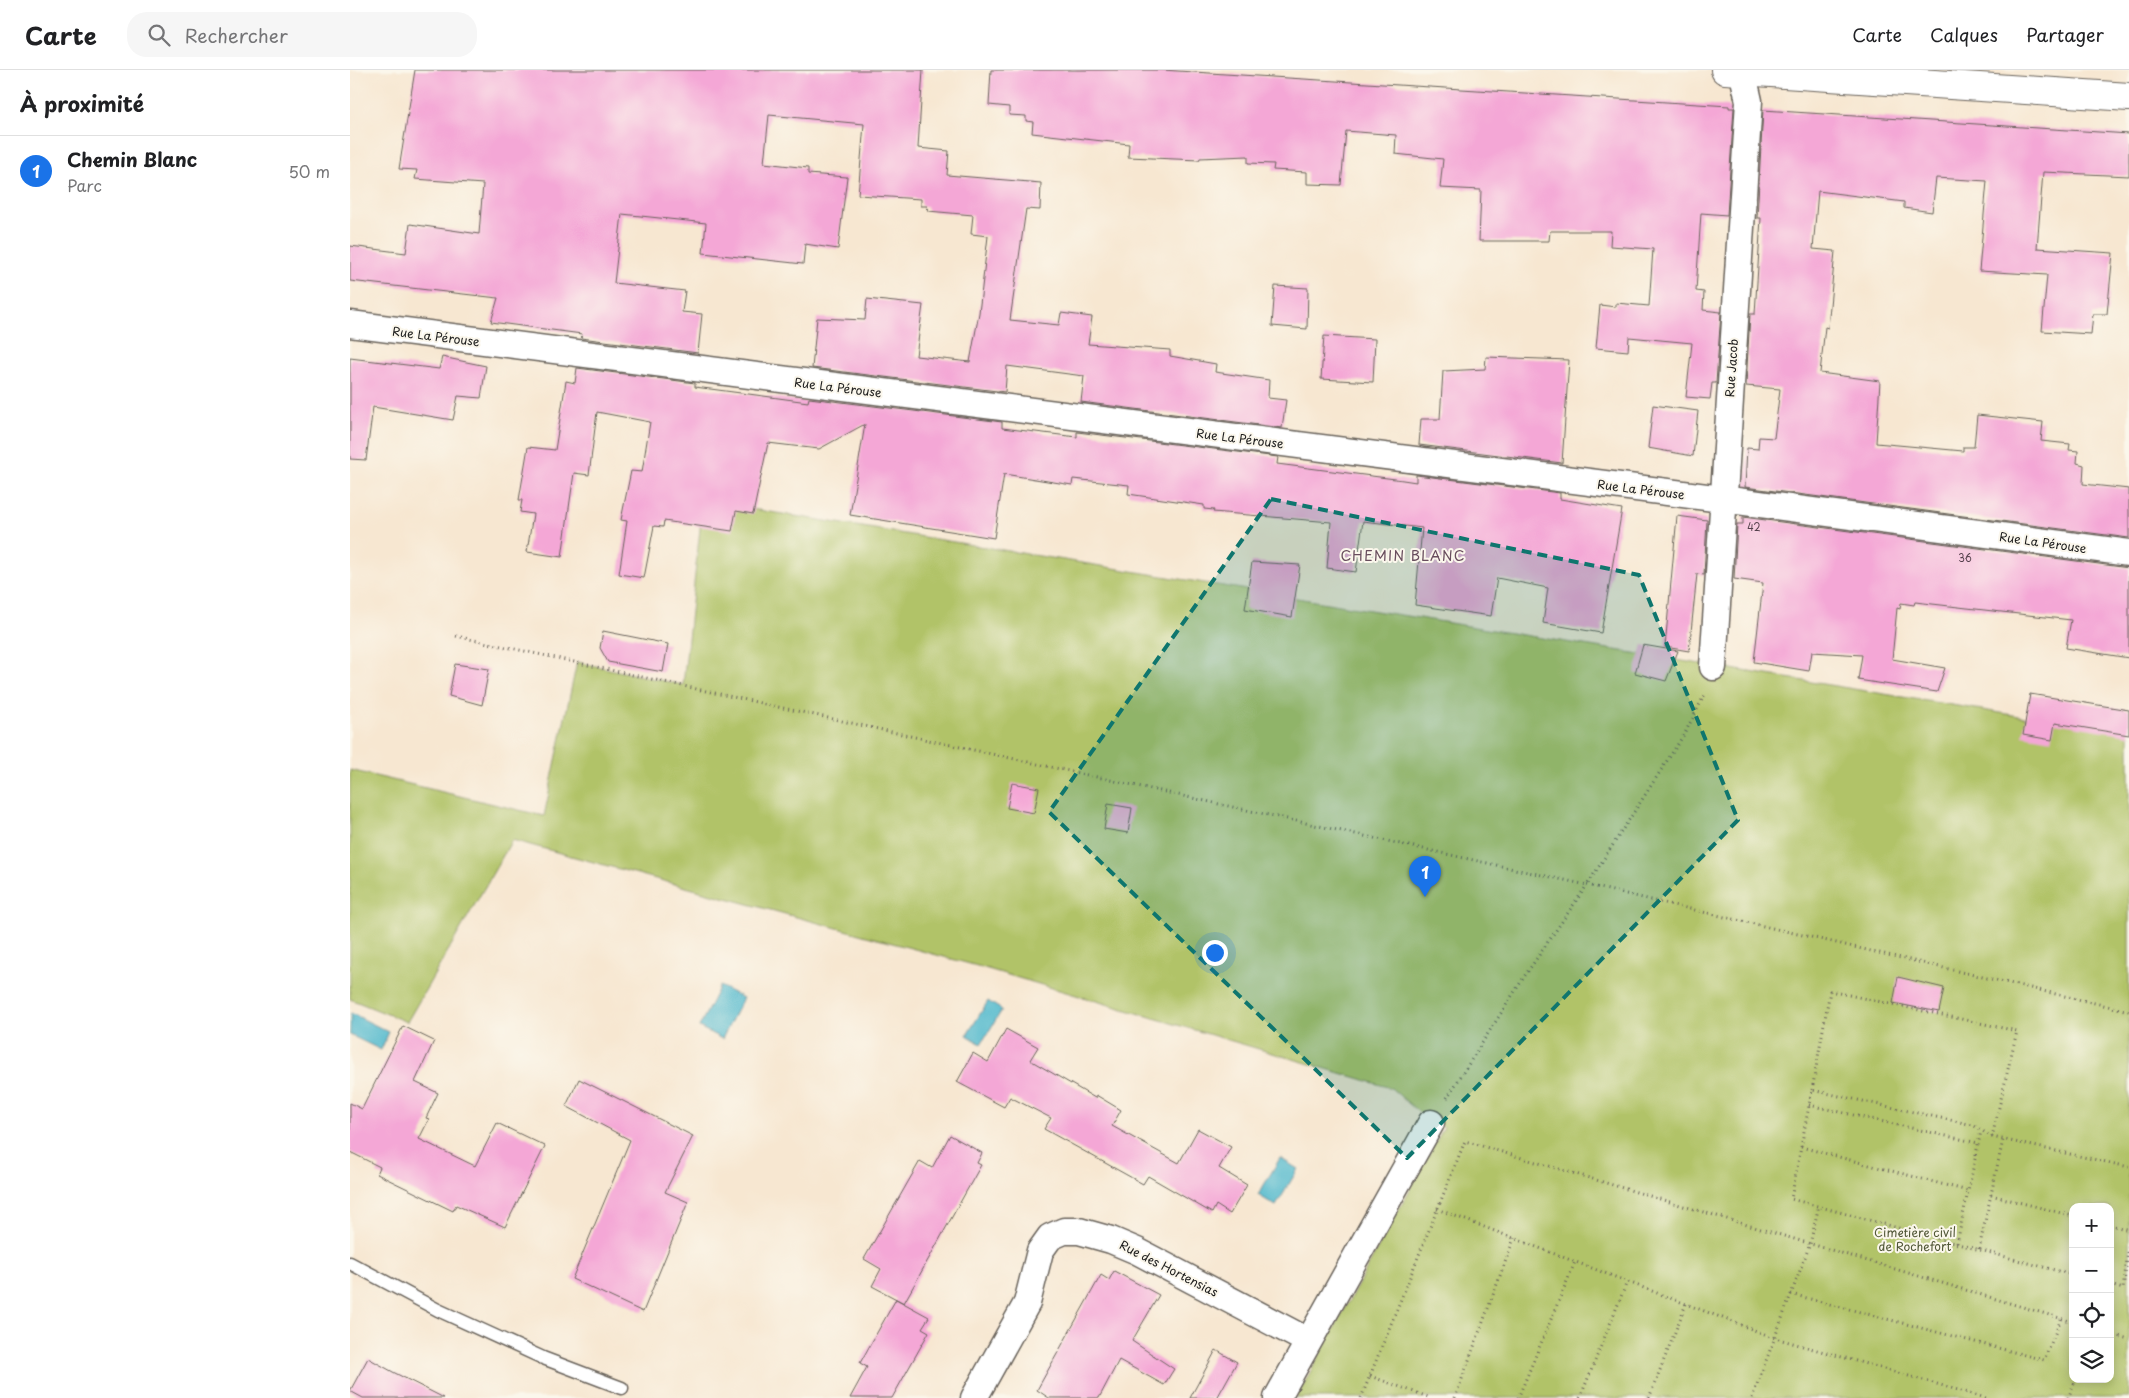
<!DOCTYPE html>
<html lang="fr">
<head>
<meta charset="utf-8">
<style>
	:root { --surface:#fff; --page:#f6f6f6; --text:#202124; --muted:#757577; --line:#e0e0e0; --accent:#1a73e8 }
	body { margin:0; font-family:"Playpen Sans",sans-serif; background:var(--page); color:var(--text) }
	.controls { position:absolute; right:15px; bottom:15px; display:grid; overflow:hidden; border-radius:10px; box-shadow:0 2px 12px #0003 }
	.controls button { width:45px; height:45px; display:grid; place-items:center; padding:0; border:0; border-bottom:1px solid var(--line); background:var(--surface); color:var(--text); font:25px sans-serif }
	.you { position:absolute; left:864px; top:882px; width:18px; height:18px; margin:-12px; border:4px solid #fff; border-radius:50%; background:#1a73e8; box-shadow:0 0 0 8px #1a73e833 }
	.badge { display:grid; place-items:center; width:32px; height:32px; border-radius:50%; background:var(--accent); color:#fff; font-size:16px; font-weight:700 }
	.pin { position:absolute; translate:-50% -41px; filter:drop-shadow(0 1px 2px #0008) }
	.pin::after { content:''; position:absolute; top:26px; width:18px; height:15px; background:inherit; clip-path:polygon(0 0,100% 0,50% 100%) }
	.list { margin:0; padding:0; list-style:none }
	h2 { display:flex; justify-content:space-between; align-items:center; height:65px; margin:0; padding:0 20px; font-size:21px }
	h2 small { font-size:16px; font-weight:400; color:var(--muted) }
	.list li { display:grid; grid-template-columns:32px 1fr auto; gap:15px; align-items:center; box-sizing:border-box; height:70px; padding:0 20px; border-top:1px solid var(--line) }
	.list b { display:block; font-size:19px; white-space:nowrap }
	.list p { margin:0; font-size:16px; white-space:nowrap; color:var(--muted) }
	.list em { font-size:16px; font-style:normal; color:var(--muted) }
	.icon { flex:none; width:28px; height:28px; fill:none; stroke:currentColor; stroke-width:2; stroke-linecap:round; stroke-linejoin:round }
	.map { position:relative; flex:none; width:1779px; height:1328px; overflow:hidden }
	header { display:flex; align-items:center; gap:30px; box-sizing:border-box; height:70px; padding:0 25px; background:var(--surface); border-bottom:1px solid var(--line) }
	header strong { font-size:24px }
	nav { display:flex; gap:28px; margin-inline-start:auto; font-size:18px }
	.search { width:350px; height:45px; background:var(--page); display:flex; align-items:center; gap:12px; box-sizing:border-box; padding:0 18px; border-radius:20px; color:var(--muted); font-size:19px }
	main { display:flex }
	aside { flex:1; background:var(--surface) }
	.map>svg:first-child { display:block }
	.green { fill:#b1c367; stroke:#667042; fill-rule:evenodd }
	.water { fill:#4fb8cc; stroke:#366a74 }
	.building { fill:#f4a7d6 }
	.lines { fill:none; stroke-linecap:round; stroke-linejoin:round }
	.service-casing { stroke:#69635b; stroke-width:15 }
	.minor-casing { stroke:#69635b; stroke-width:29 }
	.tertiary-casing { stroke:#69635b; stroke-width:30 }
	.path { stroke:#69635b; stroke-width:3; stroke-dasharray:1 4; stroke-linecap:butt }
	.service { stroke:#fff; stroke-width:12 }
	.minor { stroke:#fff; stroke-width:26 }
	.tertiary { stroke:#fff; stroke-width:28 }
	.marked { fill:#0f766e; fill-opacity:0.2; stroke:#0f766e; stroke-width:4; stroke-dasharray:10 6; stroke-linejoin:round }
	.labels { text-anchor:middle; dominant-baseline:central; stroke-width:4; stroke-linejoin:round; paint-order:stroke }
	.number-label { font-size:10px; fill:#523f4a }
	.street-label { font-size:12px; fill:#1c1c1c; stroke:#fbf7ec }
	.park-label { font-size:12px; fill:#505636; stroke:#fbf7ec }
	.neighbourhood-label { font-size:14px; letter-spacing:1px; fill:#684d5d; stroke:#fbf7ec }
</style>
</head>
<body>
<header>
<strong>Carte</strong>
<div class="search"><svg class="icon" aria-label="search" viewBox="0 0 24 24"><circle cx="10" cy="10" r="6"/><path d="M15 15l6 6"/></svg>Rechercher</div>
<nav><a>Carte</a><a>Calques</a><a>Partager</a></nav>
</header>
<main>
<aside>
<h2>À proximité<small></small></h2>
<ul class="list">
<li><span class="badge">1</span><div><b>Chemin Blanc</b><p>Parc</p></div><em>50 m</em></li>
</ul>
</aside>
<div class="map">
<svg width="1779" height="1328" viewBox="0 0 1779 1328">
	<rect width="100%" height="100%" fill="#fbf7ec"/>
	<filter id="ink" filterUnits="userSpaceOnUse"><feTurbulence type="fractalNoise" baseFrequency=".02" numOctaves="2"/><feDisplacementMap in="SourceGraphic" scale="10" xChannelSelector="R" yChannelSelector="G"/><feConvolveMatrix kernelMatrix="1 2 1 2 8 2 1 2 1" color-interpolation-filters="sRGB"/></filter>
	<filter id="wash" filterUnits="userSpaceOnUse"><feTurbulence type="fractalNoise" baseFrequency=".0096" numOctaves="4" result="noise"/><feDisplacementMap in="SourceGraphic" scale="20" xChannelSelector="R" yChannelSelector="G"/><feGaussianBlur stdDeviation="1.12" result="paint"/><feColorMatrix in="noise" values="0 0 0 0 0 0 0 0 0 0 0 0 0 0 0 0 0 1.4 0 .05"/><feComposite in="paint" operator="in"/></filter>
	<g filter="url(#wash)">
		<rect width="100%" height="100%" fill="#f7e7d1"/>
		<path class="green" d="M353,431L1779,664V1328H946L1094,1057L1081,1053L1041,1018L631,897L162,770L57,952L0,929V700L194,746L227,592L333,615ZM1723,1137H1760V1309H1723Z"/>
		<path class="water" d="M370,916L393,928L372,969L349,957Z
			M638,931L652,940L631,974L617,965Z
			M1,943L39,962L31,980L0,965Z
			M930,1088L948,1099L926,1136L908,1125Z"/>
		<g id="blocks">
			<path class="building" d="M65,0H573L568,78L599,81L597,105L691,113L690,140L676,139L660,250L709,255L711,243L742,247L738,274L820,280V286L866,294L865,302L919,310L918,328L936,330L932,358L731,332L734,306L657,296L655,322L462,298L467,248L515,250L517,229L573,235L566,286L620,292L629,243L638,166L621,164L623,145L578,141L577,136H571V129L508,125L514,54L419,45L414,93L458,98V104L497,107L488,179L455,174L453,194L353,183L356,153L272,144L264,213L335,221L332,242L352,244L348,283L231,268L232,264L141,252L148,228L0,211V176L56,183L60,154L129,164L133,114L65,109L67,100L49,99Z
				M641,0H812L1379,36V38H1384L1377,145L1351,143L1346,221L1354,222L1353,240L1371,242L1366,313H1362L1360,329L1336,327L1342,273L1279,267L1278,281L1246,278L1250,235L1266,237V233L1299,236L1303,179L1260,176L1261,161H1200L1199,171H1129L1131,120L1090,118L1093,89L1045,84L1046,65L996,61L991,115L957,114V102L923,100L924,94L898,93V86L850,88L849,90L778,87L779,74L682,63L683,52L676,51V46L659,45V37L639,35Z
				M1413,40L1779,64V106L1693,102L1687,178L1763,183L1757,244H1743L1741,264L1692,261L1697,205L1629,201L1637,111L1586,108L1582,142L1554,138V132L1468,121L1463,179L1485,181L1478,258L1475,257L1470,303L1530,311L1526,373L1613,381V377H1624L1627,345L1693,352L1691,371L1720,374L1719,380L1728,381L1727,393L1734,395L1733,414L1779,419V468L1395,417L1397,378L1408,379L1409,367L1424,368L1430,319L1396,316L1400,244H1405L1411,148H1407Z
				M925,216L958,218L957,259L922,256Z
				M974,266L1025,269L1023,312L971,309Z
				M92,287L136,296L131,328L108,326L103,350L23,337L16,390L0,389V288L89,299Z
				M1136,287L1219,290L1212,393L1069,375L1071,349H1090L1093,301L1135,299Z
				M227,298L345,313V317L406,325L458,332L459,328L652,352V358L727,367V362L928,387L927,394L1053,410L1066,412V405L1210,423V429L1272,439L1251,563L1193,553L1198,518L1147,508L1141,546L1065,535L1072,458L1013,451L1006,502L977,498L981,452L863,442L864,440L854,439V435L778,424L779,415L723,409L722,415L654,404L644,468L500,445L515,354L469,379L418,373L403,444L386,441L382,461L314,451L313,457L304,456L294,508L269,504L277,451L271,450L281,401L292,402L300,352L247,342L239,405L224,403L212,487L177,482L183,444L170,442L172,430H169L178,377L205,380L216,311L225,313Z
				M1303,335L1348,341L1343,386L1298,378Z
				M1327,446L1357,450L1354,505L1347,504L1339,581L1315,577Z
				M1393,447L1779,498V588L1716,578L1721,550L1565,532L1564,535L1551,533L1550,539L1547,538L1542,589L1595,598L1587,622L1508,610L1512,585L1462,582L1459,601L1404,592L1413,513L1384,509L1387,454H1393Z
				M902,492L950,495L942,547L895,539Z
				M253,561L318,574L313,602L258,592L250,578Z
				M1293,575L1328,581L1316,611L1285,603Z
				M105,594L139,599L132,635L99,626Z
				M1680,624L1779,640V665L1705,653L1702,670L1673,665Z
				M662,713L689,718L684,743L657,738Z
				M758,734L782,738L778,763L754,759Z
				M1548,907L1594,918L1589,942L1543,933Z
				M53,956L84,971L65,1012L88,1023L76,1048L79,1049L69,1069L125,1096L147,1053L195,1076L155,1157L106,1135L103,1141L27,1104L30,1097L0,1082V1033L12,1039Z
				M656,959L688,977L680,990L745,1028L746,1025L771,1040L762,1056L829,1093L848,1059L881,1077L869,1098L897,1115L880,1144L866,1135L862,1143L798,1106L793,1114L694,1059L701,1048L660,1027L654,1037L607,1012L623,983L638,992Z
				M229,1009L343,1066L315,1122L338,1132L293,1242L222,1209L280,1070L216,1036Z
				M600,1065L632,1083L627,1093L631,1095L554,1233L522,1216L531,1199L514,1189L570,1091L582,1098Z
				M764,1201L809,1225L782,1271L824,1299L814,1315L769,1290L749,1328H699L687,1320L751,1205L759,1210Z
				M546,1229L579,1247L572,1258L579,1262L542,1328H500L517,1297L510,1293Z
				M866,1280L887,1292L867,1328H840Z
				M18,1288L43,1302L94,1328H13L0,1321Z"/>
		</g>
	</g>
	<g filter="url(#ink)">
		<use href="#blocks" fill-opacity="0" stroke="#69635b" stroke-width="1"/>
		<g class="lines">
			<defs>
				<path id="service" d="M0,1193L88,1240L193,1288L272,1318"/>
				<path id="minor" d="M0,254L1372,429L1779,483
					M1363,597L1399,31L1392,0
					M624,1328L677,1233L690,1181L700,1167L714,1161H729L761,1170L787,1181L958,1271
					M927,1328L1081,1053"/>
				<path id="tertiary" d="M1375,0L1779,27"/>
			</defs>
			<use href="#service" class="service-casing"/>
			<use href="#minor" class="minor-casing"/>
			<use href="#tertiary" class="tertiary-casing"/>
			<path class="path" d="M106,566L1237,815L1335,663L1355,624
				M1462,1020L1480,921L1667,961L1642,1067
				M1097,1028L1174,907L1237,815L1779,941
				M1459,1035L1628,1073
				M1451,1077L1618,1121
				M1641,1125L1723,1146
				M1087,1139L1425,1268L1636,1328
				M1760,1155L1779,1160
				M1607,1173L1631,1061
				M1629,1179L1653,1070
				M1723,1205L1441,1129L1462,1020L1623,1055L1642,1067L1779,1097
				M1760,1215L1773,1219L1779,1175
				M1441,1224L1694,1290L1711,1249
				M1760,1264L1779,1269
				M1020,1306L1081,1328
				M1011,1328L1115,1071L1723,1252
				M1105,1328L1164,1168
				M1168,1328L1225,1192
				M1230,1328L1277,1212
				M1299,1328L1336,1234
				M1402,1328L1460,1174L1469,1135
				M1718,1328L1726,1309"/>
			<use href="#service" class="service"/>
			<use href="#minor" class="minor"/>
			<use href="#tertiary" class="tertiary"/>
		</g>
	</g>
	<path class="marked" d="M921,429L1289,505L1388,750L1057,1088L699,742Z"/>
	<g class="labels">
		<g class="number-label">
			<text x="1404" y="456">42</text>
			<text x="1615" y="487">36</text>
		</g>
		<g class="street-label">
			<text transform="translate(86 266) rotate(7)">Rue La Pérouse</text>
			<text transform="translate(1381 298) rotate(-86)">Rue Jacob</text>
			<text transform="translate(488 317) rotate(7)">Rue La Pérouse</text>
			<text transform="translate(890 368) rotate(7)">Rue La Pérouse</text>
			<text transform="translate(1291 419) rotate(7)">Rue La Pérouse</text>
			<text transform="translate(1693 472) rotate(8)">Rue La Pérouse</text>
			<text transform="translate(819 1198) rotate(27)">Rue des Hortensias</text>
		</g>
		<g class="park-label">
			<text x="1565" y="1162">Cimetière civil<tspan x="1565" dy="14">de Rochefort</tspan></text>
		</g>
		<g class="neighbourhood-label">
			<text x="1053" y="485">CHEMIN BLANC</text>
		</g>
	</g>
</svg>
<div class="controls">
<button>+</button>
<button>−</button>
<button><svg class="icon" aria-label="locate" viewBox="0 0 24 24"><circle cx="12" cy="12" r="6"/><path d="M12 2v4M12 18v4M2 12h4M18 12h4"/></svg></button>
<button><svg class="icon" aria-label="layers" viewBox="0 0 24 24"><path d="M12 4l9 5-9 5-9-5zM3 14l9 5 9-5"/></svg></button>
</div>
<div class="you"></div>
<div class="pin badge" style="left:1075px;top:827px">1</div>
</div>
</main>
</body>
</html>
